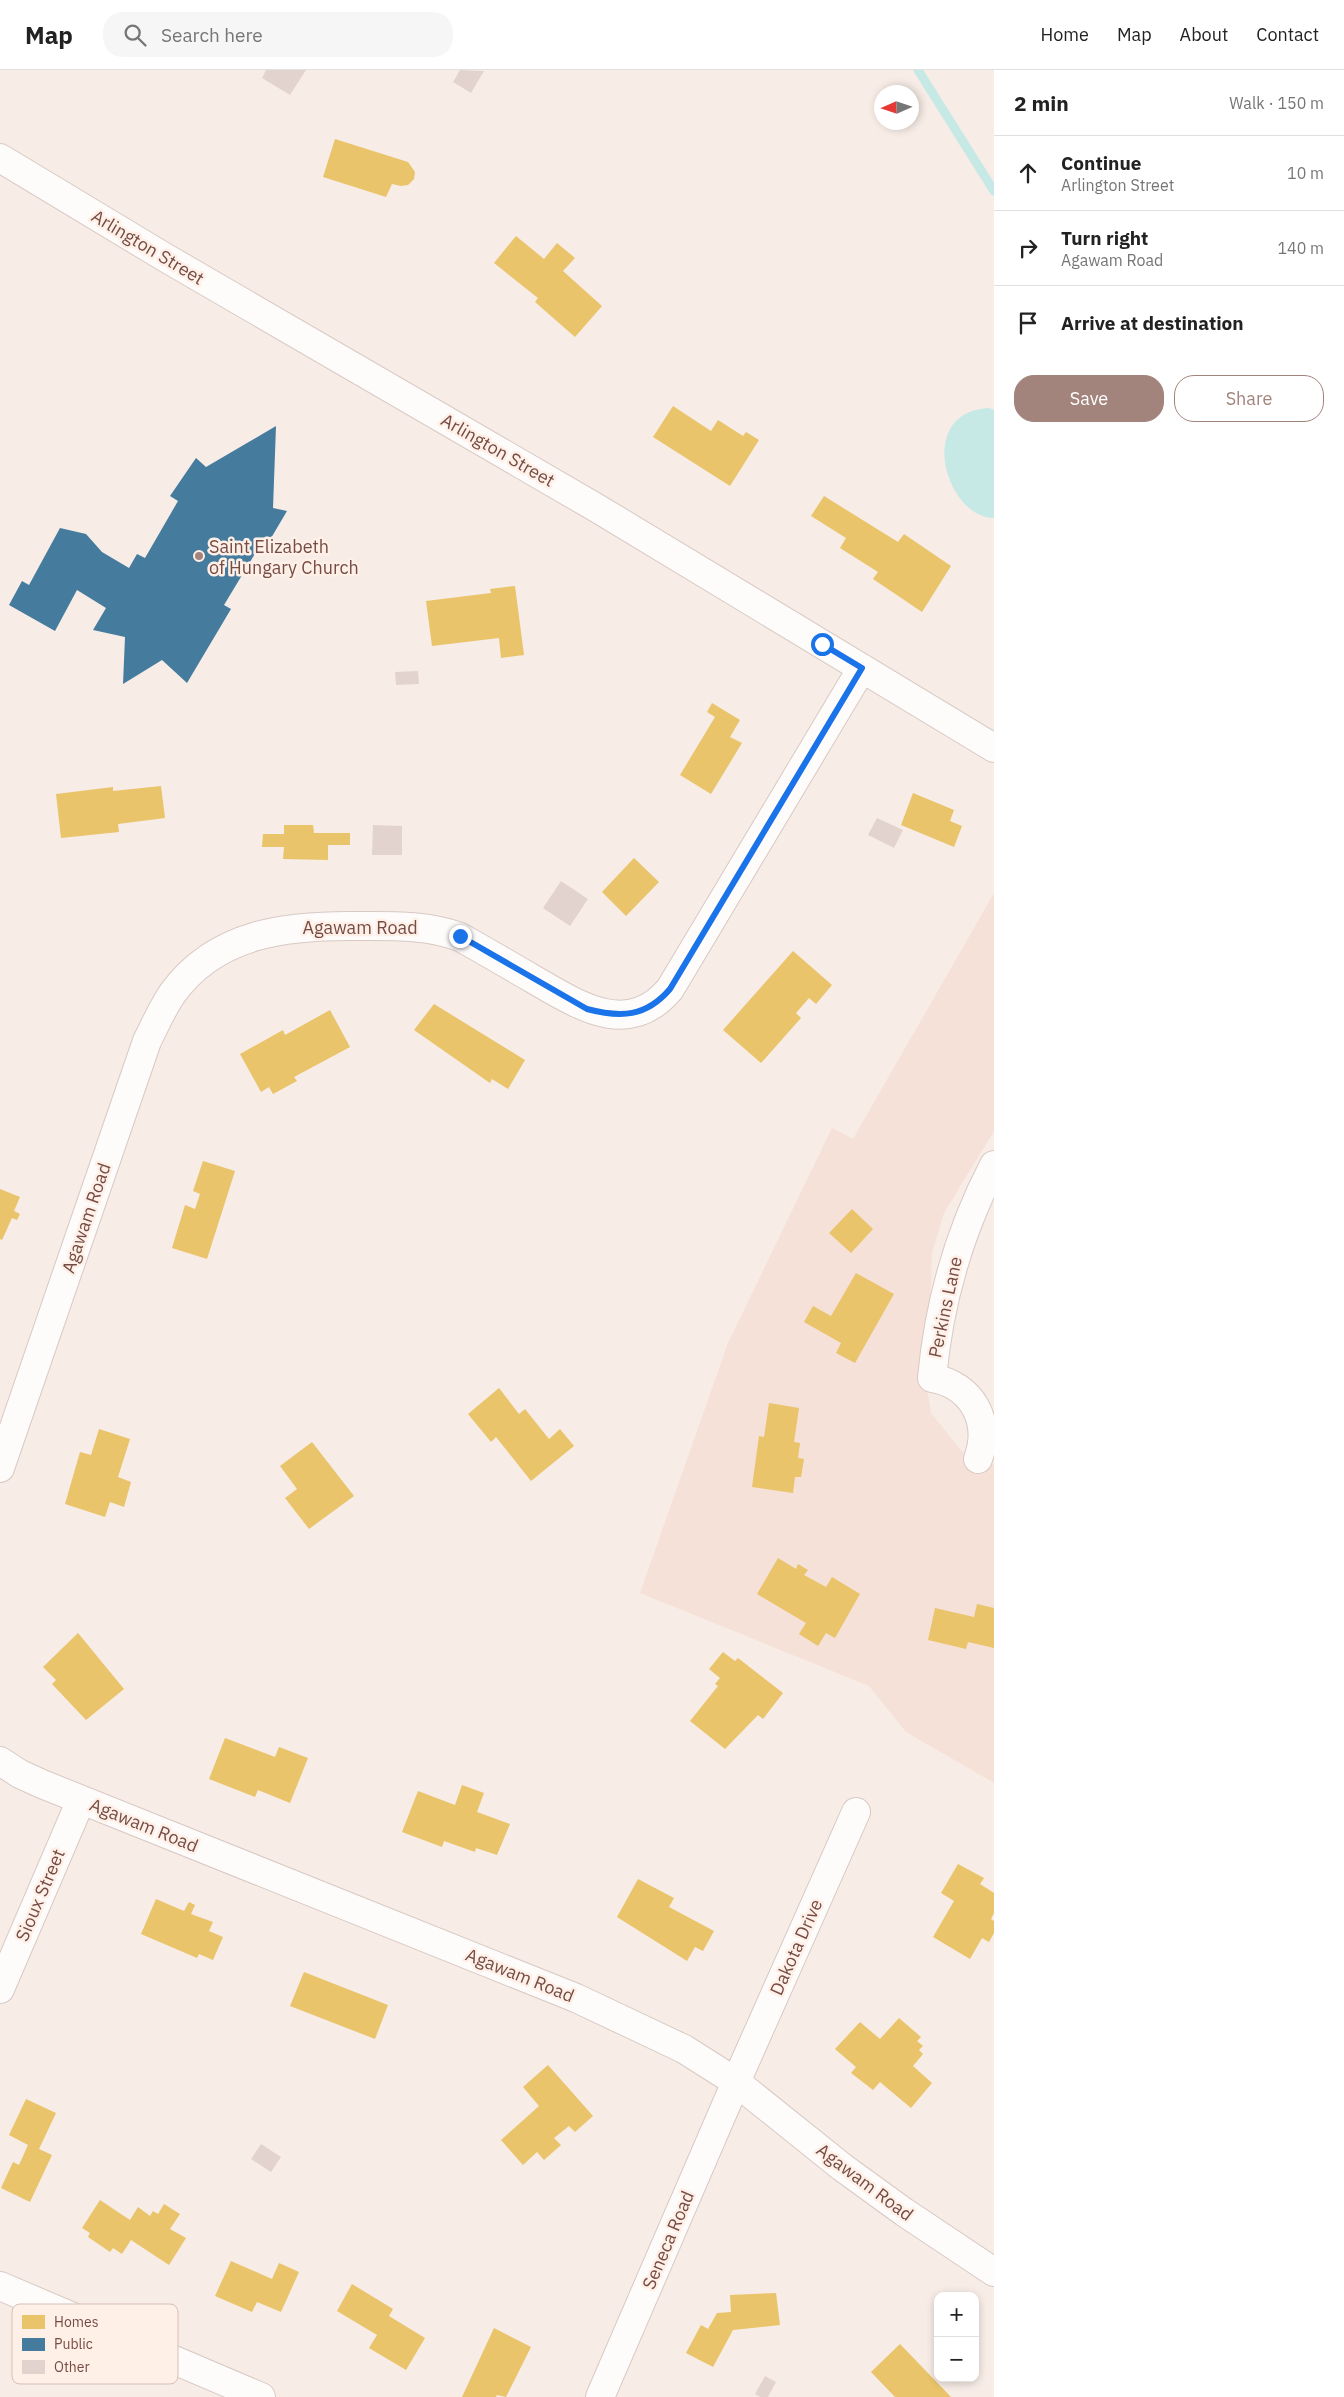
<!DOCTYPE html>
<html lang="en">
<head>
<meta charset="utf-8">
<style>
	:root { --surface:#fff; --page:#f6f6f6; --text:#222; --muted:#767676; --line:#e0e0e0; --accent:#a2847d }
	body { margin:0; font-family:"IBM Plex Sans",sans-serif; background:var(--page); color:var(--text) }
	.controls { position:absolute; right:15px; bottom:15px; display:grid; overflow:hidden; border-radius:10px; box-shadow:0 2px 8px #0003 }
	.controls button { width:45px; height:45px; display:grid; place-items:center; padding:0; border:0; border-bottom:1px solid var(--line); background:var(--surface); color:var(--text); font:25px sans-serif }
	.compass { position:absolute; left:874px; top:15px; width:45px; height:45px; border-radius:50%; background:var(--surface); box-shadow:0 2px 8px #0003; rotate:267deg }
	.stop { position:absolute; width:15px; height:15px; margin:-11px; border:4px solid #1a73e8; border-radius:50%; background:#fff }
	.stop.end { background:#1a73e8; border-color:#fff; box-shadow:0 1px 5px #0008 }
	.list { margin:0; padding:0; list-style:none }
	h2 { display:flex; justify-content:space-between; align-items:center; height:65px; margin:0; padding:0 20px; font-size:21px }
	h2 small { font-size:16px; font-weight:400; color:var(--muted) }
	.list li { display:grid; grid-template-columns:32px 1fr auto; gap:15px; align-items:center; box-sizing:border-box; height:75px; padding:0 20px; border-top:1px solid var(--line) }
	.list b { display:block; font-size:19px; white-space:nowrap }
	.list p { margin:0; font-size:16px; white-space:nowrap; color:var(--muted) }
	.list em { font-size:16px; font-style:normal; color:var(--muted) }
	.actions { display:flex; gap:10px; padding:15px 20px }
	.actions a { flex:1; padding:11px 0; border:1px solid var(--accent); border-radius:20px; text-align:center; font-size:18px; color:var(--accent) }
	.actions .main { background:var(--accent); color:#fff }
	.icon { flex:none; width:28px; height:28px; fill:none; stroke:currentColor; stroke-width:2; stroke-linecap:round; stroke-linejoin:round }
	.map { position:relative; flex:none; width:994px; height:2327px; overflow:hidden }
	header { display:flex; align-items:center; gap:30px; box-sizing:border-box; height:70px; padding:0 25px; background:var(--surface); border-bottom:1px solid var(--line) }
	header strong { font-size:24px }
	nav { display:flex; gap:28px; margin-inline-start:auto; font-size:18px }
	.search { width:350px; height:45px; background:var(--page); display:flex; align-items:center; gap:12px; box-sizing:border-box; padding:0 18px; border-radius:20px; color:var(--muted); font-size:19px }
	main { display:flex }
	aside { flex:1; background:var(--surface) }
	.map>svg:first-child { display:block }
	.residential { fill:#f5e1d7 }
	.water { fill:#c7e9e5 }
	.homes { fill:#e9c46a }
	.public { fill:#457b9d }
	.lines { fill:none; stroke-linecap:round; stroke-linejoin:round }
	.stream { stroke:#c7e9e5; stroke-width:9 }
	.building { fill:#e3d3ce }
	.minor-casing { stroke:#d8c9c4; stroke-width:30 }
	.minor { stroke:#fefcfb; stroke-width:28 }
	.route { stroke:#1a73e8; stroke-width:6 }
	.poi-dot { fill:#a2847d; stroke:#fff0e7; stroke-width:2 }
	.labels { text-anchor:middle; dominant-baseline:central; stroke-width:5; stroke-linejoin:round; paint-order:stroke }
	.street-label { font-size:18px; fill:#754c45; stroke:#fff0e7 }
	.poi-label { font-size:18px; fill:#754c45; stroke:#fff0e7; text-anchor:start }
	.key { fill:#fff0e7; stroke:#d6bfb6; stroke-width:1 }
	.key-label { font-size:14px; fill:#754c45 }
</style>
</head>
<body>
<header>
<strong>Map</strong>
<div class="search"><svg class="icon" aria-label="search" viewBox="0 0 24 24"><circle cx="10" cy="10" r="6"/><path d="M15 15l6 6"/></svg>Search here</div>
<nav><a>Home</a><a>Map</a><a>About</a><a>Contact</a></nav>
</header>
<main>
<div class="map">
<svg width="994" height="2327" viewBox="0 0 994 2327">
	<rect width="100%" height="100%" fill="#f7ece6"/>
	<path class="residential" d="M994,823V1061L944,1143L932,1183L927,1319L931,1343L964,1384L994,1395V1713L906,1662L869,1616L640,1523L728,1273L832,1058L853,1069Z"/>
	<path class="water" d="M989,338L994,340V448C946,448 914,342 989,338Z"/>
	<path class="homes" d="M335,69L408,92L415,102L414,109L408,115L401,116L392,114L386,127L323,107Z
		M516,166L544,189L557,173L575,188L563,201L602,236L575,267L535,232L538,228L494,193Z
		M673,336L711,361L718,350L743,366L746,362L759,370L730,416L653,367Z
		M824,426L898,472L904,464L951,496L922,542L873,509L878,502L840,478L846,468L811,446Z
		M515,516L524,585L501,588L499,568L432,576L426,531L491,523L490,519Z
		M712,633L740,650L730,667L742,673L711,724L680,705L715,647L707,642Z
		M161,716L165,748L118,754L119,762L61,768L56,724L113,717V721Z
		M913,723L954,740L950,751L962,756L954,777L901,755Z
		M284,755H313L314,763H350V775H328V790L283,789L284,777H262L263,764H284Z
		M634,788L659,812L626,846L602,822Z
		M793,881L832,915L816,934L809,928L796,943L801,948L761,993L723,960Z
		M434,934L525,990L508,1019L492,1009L490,1013L414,960Z
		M330,940L350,977L294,1007L297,1011L273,1024L269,1017L261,1022L240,984L283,960L285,965Z
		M203,1091L235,1101L207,1189L172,1178L185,1135L195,1139L200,1124L193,1121Z
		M0,1119L20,1127L14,1141L20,1144L17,1150L12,1148L2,1170L0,1169Z
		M852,1139L873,1159L851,1183L829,1163Z
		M856,1203L894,1224L855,1293L836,1283L841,1273L804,1252L813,1236L831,1246Z
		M499,1318L519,1344L525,1339L549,1369L560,1359L574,1376L531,1411L496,1367L491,1372L468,1344Z
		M769,1333L799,1338L794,1372L800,1373L798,1388L804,1389L801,1407H795L793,1423L752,1417L759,1366L764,1367Z
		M99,1359L130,1369L118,1407L131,1412L124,1437L110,1432L105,1447L65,1434L80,1382L91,1385Z
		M312,1372L354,1426L309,1459L285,1428L297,1419L280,1396Z
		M778,1488L796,1499L798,1494L808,1500L804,1505L826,1517L832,1507L860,1524L835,1568L826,1563L818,1576L799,1564L806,1553L757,1524Z
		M977,1534L994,1538V1578L968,1572L966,1579L928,1570L935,1538L974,1547Z
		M78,1563L124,1619L86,1650L52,1614L56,1610L43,1597Z
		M723,1582L735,1591L738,1588L783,1623L763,1649L758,1645L725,1679L690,1651L718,1616L715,1614L720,1608L709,1599Z
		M225,1668L275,1687L279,1677L308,1688L290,1733L258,1720L255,1727L209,1709Z
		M462,1715L484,1723L477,1742L510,1754L497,1785L476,1778L475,1782L444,1771L442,1777L402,1762L418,1721L455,1735Z
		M958,1794L984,1808L980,1814L994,1823V1843L991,1849L994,1851V1863L989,1872L982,1868L970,1889L933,1867L954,1831L941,1823Z
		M638,1809L674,1828L669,1837L714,1861L703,1881L695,1877L687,1891L617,1847Z
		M156,1829L184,1841L189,1832L195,1835L191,1844L213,1852L209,1861L223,1867L213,1890L199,1884L197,1888L141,1864Z
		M304,1902L388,1935L375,1969L290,1936Z
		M899,1948L921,1967L917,1971L923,1976L919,1980L923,1984L913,1996L932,2013L911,2038L880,2012L873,2020L851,2003L856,1997L835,1979L860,1952L880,1969Z
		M548,1995L593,2046L575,2062L569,2056L554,2068L561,2075L544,2090L537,2082L523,2095L501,2070L539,2036L523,2017Z
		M26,2029L56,2043L39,2079L52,2085L30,2132L1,2118L13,2092L19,2095L28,2075L9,2065Z
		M100,2130L130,2150L138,2137L150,2146L153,2141L158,2144L164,2134L180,2144L170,2159L186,2168L169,2195L131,2170L122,2184L113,2178L110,2182L88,2167L90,2163L82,2158Z
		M231,2191L272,2209L279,2193L299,2202L281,2242L257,2232L252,2242L215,2226Z
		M352,2214L393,2239L389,2246L425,2268L406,2300L369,2278L377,2265L337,2241Z
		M776,2223L780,2255L733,2260L713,2297L686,2283L701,2255L708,2259L717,2243L731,2242L730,2225Z
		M494,2258L531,2277L506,2327L497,2325L496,2327H462Z
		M900,2274L951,2327H895L871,2302Z"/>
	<path class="public" d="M276,356L273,438L287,441L264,480L259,477L224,535L231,539L187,613L162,590L123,614L125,567L93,560L106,538L77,520L55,561L9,535L22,511L29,515L60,458L86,464L102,482L129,498L137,484L145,488L178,431L170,426L196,388L206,397Z"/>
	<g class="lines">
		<path class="stream" d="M918,0L994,121"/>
	</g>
	<path class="building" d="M266,0H306L290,25L262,8Z
		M460,0L484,1L471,23L453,12Z
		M418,601L419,614L396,615L395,602Z
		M877,748L903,760L894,778L868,765Z
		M373,755L402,756V785H372Z
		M561,811L588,829L570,856L543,838Z
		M261,2074L281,2087L271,2102L251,2089Z
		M765,2306L776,2312L768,2327H760L755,2324Z"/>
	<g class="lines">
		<defs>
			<path id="minor" d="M0,88L166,188L595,437L994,678
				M978,1389C992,1351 972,1315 932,1308C939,1232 959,1162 994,1095
				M0,1398L147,971C155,955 162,939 172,924C216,862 289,855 359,856C394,856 427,855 460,867C485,881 509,895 533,909C578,935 628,969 670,919L862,598
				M0,1691L20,1704L42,1714L576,1928L684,1979L736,2012L842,2097L904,2142L994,2202
				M0,1919L81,1730
				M0,2216L261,2327
				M600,2327L736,2012L856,1742"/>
		</defs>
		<use href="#minor" class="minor-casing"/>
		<use href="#minor" class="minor"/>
	</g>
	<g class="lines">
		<path class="route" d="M460,866L587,939C621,948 646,947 670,919L862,598L822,574"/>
	</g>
	<circle class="poi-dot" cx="199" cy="486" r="5"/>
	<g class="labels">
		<g class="street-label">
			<text transform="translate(148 177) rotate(31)">Arlington Street</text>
			<text transform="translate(498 380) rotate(30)">Arlington Street</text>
			<text x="360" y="857">Agawam Road</text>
			<text transform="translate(86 1148) rotate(-71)">Agawam Road</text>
			<text transform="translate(945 1237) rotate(-78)">Perkins Lane</text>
			<text transform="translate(144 1755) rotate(22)">Agawam Road</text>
			<text transform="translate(40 1825) rotate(-67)">Sioux Street</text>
			<text transform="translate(796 1877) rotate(-66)">Dakota Drive</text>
			<text transform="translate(520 1905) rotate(22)">Agawam Road</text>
			<text transform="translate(865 2112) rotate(37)">Agawam Road</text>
			<text transform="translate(668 2170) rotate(-67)">Seneca Road</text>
		</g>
		<g class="poi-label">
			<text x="209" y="476">Saint Elizabeth<tspan x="209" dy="21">of Hungary Church</tspan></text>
		</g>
	</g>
	<rect x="12" y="2234" width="166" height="80" rx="8" class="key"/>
	<rect x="22" y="2245" width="23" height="14" fill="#e9c46a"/>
	<rect x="22" y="2268" width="23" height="13" fill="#457b9d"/>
	<rect x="22" y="2290" width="23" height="14" fill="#e3d3ce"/>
	<g class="key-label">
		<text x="54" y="2257">Homes</text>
		<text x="54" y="2279">Public</text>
		<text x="54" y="2302">Other</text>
	</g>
</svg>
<div class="controls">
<button>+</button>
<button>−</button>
</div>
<svg class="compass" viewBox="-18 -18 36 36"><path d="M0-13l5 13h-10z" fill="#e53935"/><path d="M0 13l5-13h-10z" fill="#767676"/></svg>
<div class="stop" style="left:822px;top:574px"></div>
<div class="stop end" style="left:460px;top:866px"></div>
</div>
<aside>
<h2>2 min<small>Walk · 150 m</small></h2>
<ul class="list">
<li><svg class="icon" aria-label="ahead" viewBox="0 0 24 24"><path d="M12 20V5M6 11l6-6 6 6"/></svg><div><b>Continue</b><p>Arlington Street</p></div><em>10 m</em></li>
<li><svg class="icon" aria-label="right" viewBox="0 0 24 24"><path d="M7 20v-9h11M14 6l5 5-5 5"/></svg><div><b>Turn right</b><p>Agawam Road</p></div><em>140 m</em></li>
<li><svg class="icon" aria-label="arrive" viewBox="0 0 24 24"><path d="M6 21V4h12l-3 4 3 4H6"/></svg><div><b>Arrive at destination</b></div></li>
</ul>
<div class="actions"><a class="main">Save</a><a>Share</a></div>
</aside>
</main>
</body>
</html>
